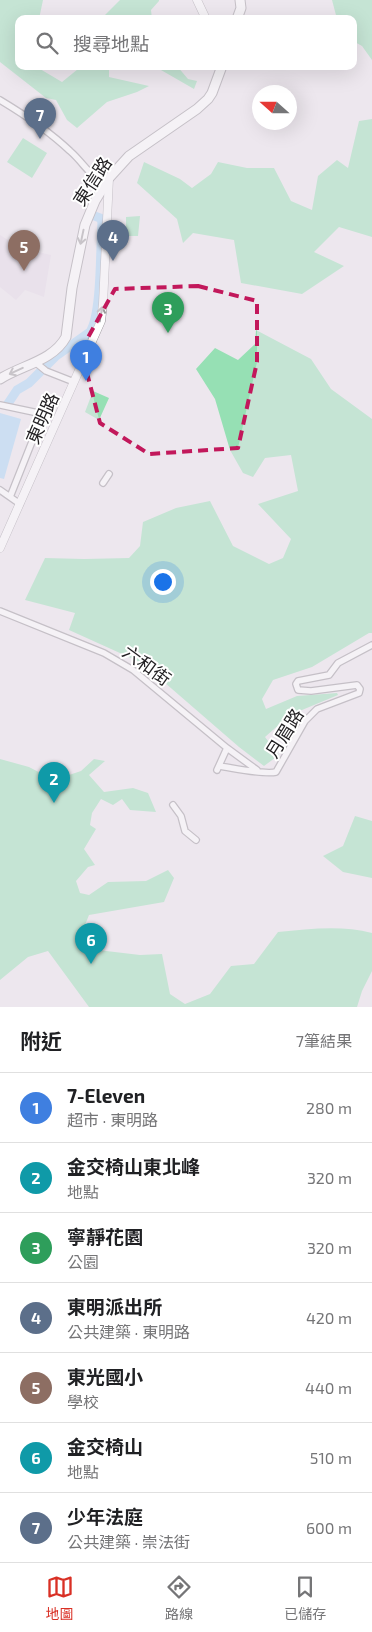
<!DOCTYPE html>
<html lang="zh-TW">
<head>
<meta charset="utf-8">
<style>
	:root { --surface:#fff; --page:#f6f6f6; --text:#202124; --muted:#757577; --line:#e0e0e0; --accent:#d93025 }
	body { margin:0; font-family:"Exo 2","Noto Sans TC",sans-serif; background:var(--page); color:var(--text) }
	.compass { position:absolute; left:252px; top:85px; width:45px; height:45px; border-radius:50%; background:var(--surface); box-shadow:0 5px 20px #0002; rotate:291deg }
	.you { position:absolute; left:162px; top:581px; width:18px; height:18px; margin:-12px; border:4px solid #fff; border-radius:50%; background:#1a73e8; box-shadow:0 0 0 8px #1a73e833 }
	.badge { display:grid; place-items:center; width:32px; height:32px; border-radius:50%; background:var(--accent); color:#fff; font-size:16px; font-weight:700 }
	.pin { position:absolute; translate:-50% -41px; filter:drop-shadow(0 1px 2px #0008) }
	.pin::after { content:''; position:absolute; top:26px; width:18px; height:15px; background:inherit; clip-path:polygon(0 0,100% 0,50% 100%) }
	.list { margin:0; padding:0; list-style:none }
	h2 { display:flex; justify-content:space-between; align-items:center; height:65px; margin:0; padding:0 20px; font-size:21px }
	h2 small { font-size:16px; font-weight:400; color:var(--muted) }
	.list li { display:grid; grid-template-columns:32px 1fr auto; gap:15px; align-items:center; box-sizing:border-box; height:70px; padding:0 20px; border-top:1px solid var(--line) }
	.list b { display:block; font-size:19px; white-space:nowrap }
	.list p { margin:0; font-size:16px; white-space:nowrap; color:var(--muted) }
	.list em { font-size:16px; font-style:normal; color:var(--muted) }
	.icon { flex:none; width:28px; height:28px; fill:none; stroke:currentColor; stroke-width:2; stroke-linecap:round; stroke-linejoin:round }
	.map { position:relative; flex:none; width:372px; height:1007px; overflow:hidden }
	.search { position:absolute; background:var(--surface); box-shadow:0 5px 20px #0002; left:15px; right:15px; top:15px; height:55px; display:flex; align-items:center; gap:12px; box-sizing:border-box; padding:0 18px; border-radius:10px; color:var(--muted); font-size:19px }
	.sheet { height:555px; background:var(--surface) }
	nav { display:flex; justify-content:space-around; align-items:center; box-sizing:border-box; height:70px; border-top:1px solid var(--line); background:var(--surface); font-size:14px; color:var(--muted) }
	nav a { display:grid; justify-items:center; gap:2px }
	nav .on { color:var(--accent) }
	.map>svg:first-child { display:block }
	.built { fill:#e5d9e6 }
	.green { fill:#96e0b4 }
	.water { fill:#a5d3f5 }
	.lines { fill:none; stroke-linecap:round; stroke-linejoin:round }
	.river { stroke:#a5d3f5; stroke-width:9 }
	.minor-casing { stroke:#969197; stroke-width:8 }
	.tertiary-casing { stroke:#969197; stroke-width:9 }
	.secondary-casing { stroke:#969197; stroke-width:11 }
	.minor { stroke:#fff; stroke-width:5.5 }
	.tertiary { stroke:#fff; stroke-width:8 }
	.secondary { stroke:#fff; stroke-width:9 }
	.oneway { stroke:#9b9a9b }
	.marked { fill:none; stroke:#c2185b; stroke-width:4; stroke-dasharray:10 6; stroke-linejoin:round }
	.labels { text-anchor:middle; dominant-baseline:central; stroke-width:4; stroke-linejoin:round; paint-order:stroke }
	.street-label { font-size:18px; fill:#201e21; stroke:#fff }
</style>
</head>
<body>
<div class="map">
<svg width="372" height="1007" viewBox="0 0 372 1007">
	<rect width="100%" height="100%" fill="#ede7ee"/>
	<path class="built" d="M0,235L21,248L51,255L44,297L25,290L16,300L0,287Z"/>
	<path class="green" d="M0,0H43L39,19H19V66H35L62,82L78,69L76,66H109V77L149,86L137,92L107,102L77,128L67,120L56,100L46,98L0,62Z
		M120,0H159V1L151,10L152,19H101Z
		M332,0H372V60L362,46L353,41V19H337Z
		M154,66H177L188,79L197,81L194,89Z
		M372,119V237L339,227L314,252L344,266L302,294L241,283L234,240L193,233L183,243L177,219L137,183L144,162L180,179L192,188L211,174L218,162L247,168H274L291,201L312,210L318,176L337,160L348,168L359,121Z
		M23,138L47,153L32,178L7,162Z
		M140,216L138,236H126V217Z
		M256,330L311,359L331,389L372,419V633H369L312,667L273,680L262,699L266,709L297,696L337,693L338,695L290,715L265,737L279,755L264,766L239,747L142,663L69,630L75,613L25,600L45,558L84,559L129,558L140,546L143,522L176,508L210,501L233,546L269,564L283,558L291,539L258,504L298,491L291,455L265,458L253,477L243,473L230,450L215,399L196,369L215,348L238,360L255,344Z
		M93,391L109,398L99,420L85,412Z
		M0,759L29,767L54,780L81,771L94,759L105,761L89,775L104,792L133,788L148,793L156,812L130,810L122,799L113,805L101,799L92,813L90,825L96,829L84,849L95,865L88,867L76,881L80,893L89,895L108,882L146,881L168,870L174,878L164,902L89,915L79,940L98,950L140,955L162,954L170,994L185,1004L210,994L231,966L254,964L278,932C309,929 342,925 372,933V971L362,991L357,1007H89L48,951L28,957L0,980Z
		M355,816L372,821V878L343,872L323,856L343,846Z"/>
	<path class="water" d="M0,413L21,419L4,479L0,478Z"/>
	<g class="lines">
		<path class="river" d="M7,405L17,390L29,383L56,356L90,332C102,313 100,247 102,222L100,218L92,215"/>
		<defs>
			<path id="minor" d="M0,100C25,115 49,131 70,151C83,162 91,178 106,186
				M35,362L46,371L74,382
				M0,405L43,414L10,497
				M103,483L109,474
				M0,490L20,504
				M0,611L104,653L133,670L227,748L257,770
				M219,766C233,768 264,775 276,772L305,721L317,709L359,693L360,689L357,685L311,691L298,690L296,684L298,681L329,675L338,663L372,645
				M217,770L227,748
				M173,805L181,816L185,831L196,840"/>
			<path id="tertiary" d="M197,0L206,19
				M0,548L101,321L103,304L109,178"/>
			<path id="secondary" d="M237,19L241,8L240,0
				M0,379C22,365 53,361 66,337L72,288L85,225L95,201L109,178L129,156L197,109L208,99L212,93L222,66"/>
		</defs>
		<use href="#minor" class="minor-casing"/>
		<use href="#tertiary" class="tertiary-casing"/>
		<use href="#secondary" class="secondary-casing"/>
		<use href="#minor" class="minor"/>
		<use href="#tertiary" class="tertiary"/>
		<use href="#secondary" class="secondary"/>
	</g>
	<defs><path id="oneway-shaft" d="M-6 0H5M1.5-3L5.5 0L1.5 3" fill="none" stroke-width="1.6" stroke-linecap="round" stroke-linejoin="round" transform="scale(1.25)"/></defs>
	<g class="oneway">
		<use href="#oneway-shaft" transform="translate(82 237) rotate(102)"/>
		<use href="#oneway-shaft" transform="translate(101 314) rotate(-80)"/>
		<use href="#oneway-shaft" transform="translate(16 371) rotate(155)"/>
	</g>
	<path d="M0 0H372V1007H0ZM198,286L257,301V362L238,448L149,454L100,423L81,350L115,289Z" fill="#ede7ee" fill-opacity=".55" fill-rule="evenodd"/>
	<path class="marked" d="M198,286L257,301V362L238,448L149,454L100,423L81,350L115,289Z"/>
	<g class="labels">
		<g class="street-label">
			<text transform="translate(92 181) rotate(-57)">東信路</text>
			<text transform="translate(42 418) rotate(-66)">東明路</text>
			<text transform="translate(147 665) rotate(36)">六和街</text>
			<text transform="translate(284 733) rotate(-58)">月眉路</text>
		</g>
	</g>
</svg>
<svg class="compass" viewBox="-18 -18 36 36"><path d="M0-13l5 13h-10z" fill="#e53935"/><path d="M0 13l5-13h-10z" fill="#757577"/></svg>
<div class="you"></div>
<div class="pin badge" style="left:86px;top:381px;background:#3f7fe0">1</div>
<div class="pin badge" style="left:54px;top:803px;background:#0f9aa8">2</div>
<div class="pin badge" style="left:168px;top:333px;background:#2e9e5b">3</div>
<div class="pin badge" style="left:113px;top:261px;background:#5c6f8a">4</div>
<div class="pin badge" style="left:24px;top:271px;background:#8d6e63">5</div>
<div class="pin badge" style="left:91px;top:964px;background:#0f9aa8">6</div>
<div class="pin badge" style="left:40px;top:139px;background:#5c6f8a">7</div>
<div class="search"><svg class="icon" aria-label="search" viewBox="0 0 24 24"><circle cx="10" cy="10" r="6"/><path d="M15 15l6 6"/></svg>搜尋地點</div>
</div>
<section class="sheet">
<h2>附近<small>7筆結果</small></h2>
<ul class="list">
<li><span class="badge" style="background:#3f7fe0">1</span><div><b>7-Eleven</b><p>超市 · 東明路</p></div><em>280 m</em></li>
<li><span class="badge" style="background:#0f9aa8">2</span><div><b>金交椅山東北峰</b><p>地點</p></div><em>320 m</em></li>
<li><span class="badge" style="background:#2e9e5b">3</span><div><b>寧靜花園</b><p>公園</p></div><em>320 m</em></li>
<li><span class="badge" style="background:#5c6f8a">4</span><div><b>東明派出所</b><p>公共建築 · 東明路</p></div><em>420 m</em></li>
<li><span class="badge" style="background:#8d6e63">5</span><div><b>東光國小</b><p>學校</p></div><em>440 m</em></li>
<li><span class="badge" style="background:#0f9aa8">6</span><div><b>金交椅山</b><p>地點</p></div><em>510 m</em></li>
<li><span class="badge" style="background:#5c6f8a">7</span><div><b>少年法庭</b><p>公共建築 · 崇法街</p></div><em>600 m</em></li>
</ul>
</section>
<nav>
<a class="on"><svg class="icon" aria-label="map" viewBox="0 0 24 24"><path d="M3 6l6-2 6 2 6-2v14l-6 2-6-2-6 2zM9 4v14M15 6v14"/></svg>地圖</a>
<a><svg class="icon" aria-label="directions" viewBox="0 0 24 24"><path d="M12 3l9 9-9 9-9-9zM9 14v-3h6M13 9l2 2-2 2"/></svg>路線</a>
<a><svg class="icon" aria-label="saved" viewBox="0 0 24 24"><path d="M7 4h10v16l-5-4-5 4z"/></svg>已儲存</a>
</nav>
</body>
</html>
